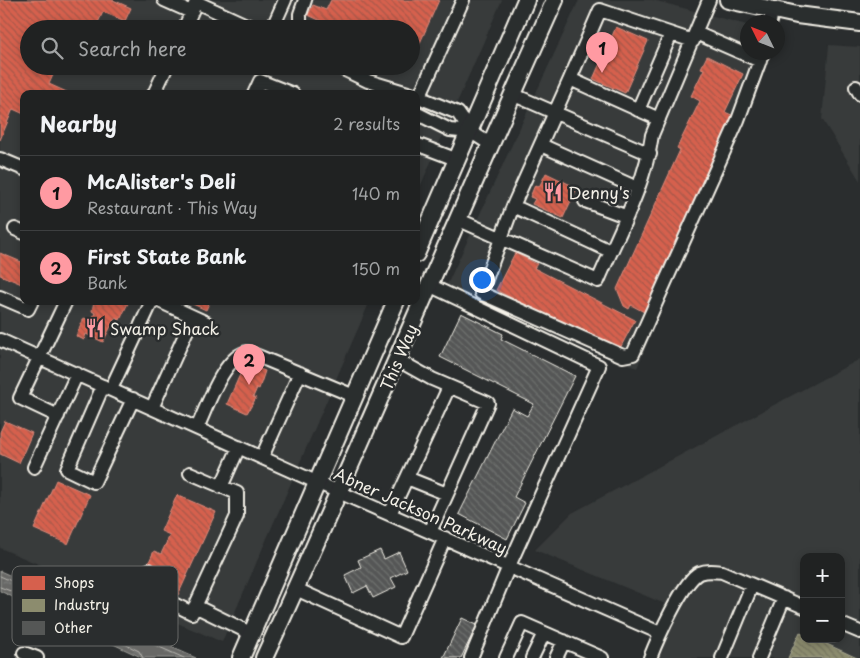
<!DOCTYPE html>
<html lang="en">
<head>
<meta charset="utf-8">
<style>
	:root { --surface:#202222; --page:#282a2a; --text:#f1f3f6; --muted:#a2a4a5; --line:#3d3f40; --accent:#ff9aa2 }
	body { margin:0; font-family:"Playpen Sans",sans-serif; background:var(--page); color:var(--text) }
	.controls { position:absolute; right:15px; bottom:15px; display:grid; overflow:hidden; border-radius:10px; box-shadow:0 2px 8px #0003 }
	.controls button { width:45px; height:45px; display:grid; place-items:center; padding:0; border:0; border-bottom:1px solid var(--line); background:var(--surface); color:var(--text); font:25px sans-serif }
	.compass { position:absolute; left:740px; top:15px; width:45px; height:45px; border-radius:50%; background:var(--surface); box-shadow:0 2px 8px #0003; rotate:313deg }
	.you { position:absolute; left:481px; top:279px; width:18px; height:18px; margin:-12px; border:4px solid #fff; border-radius:50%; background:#1a73e8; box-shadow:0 0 0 8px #1a73e833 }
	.badge { display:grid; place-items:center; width:32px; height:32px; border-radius:50%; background:var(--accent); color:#111; font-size:16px; font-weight:700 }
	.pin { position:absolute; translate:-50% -41px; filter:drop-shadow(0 1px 2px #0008) }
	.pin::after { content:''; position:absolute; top:26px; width:18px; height:15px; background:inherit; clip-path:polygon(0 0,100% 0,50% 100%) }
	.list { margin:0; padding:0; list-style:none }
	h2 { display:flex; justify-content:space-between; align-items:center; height:65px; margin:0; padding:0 20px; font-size:21px }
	h2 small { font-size:16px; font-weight:400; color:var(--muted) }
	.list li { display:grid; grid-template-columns:32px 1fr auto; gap:15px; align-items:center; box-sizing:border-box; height:75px; padding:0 20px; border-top:1px solid var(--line) }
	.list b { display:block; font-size:19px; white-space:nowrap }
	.list p { margin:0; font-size:16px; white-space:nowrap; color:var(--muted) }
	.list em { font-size:16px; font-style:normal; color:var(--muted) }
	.icon { flex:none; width:28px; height:28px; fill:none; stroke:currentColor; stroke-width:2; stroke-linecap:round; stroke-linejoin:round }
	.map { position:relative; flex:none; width:860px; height:658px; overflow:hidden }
	.search { position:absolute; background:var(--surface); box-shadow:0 2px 8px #0003; left:20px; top:20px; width:400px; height:55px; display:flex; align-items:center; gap:12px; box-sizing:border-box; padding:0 18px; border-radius:28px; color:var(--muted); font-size:19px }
	.panel { position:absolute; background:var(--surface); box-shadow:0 2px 8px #0003; left:20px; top:90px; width:400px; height:215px; border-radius:10px }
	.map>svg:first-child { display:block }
	.built { fill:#373a3a; fill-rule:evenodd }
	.water { fill:url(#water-ripples); stroke:#9f9f9a }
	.shops { fill:url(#shops-back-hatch); stroke:#df8c7c }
	.industry { fill:url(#industry-back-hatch); stroke:#abaa93 }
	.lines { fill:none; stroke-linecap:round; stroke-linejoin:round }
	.shore { stroke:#bcbab4; stroke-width:1 }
	.building { fill:url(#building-back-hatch); stroke:#f4f1e8 }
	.minor-casing { stroke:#f4f1e8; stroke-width:16 }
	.major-casing { stroke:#f4f1e8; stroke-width:20 }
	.minor { stroke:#2a2d2e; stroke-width:12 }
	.major { stroke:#2a2d2e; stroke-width:16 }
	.labels { text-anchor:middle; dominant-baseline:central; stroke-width:5; stroke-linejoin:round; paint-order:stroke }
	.poi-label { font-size:16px; fill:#f4f1e8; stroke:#2a2d2e; text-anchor:start }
	.street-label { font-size:16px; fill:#f4f1e8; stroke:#2a2d2e }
	.key { fill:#2a2d2e; stroke:#676866; stroke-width:1 }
	.key-label { font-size:14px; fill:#f4f1e8 }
</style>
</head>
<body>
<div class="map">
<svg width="860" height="658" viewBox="0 0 860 658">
	<defs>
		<pattern id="water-ripples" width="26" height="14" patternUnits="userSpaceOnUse" patternTransform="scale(1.25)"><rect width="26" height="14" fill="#676866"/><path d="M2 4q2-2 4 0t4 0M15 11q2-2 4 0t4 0" fill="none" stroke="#7d7e7c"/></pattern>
		<pattern id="shops-back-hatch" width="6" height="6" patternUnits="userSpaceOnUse" patternTransform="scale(1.25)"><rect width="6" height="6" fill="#d6604d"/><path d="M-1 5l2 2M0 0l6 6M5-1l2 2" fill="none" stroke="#a5584b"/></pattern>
		<pattern id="industry-back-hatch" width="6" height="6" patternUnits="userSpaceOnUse" patternTransform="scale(1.25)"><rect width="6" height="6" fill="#8c8c6e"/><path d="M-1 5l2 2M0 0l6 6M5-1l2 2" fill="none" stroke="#757460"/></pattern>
		<pattern id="building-back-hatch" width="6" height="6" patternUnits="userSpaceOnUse" patternTransform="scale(1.25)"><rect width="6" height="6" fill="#555756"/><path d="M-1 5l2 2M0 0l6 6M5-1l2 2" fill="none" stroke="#6e706e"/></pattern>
	</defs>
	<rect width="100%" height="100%" fill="#2a2d2e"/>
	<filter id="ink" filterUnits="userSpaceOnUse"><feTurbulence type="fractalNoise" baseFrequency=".02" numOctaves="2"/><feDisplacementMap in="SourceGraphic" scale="10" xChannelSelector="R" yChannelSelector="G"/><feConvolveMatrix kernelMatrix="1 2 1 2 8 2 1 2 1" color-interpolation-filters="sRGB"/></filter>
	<g filter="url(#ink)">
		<path class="built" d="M0,0H502L416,196V94H24V301H370L222,642L0,548ZM29,29H411V66H29Z
			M579,0H653L747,25L748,52L772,53L637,368L446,287Z
			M829,45L860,47V181L822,119Z
			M860,359V658H643L665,604L535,550L572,513ZM804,557H841V639H804Z"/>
		<path class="water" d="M0,571L196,658H143L0,591Z"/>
		<path class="shops" d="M0,0H113L131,8L125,21L103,12L95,29H29V66H57L49,84L71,94H24V114L13,109L0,140Z
			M331,0H439L412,61L411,29H339L308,15L313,5L326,10Z
			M616,27L648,41L625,93L593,79Z
			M707,56L743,74L725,112L736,117L646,313L631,305L629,309L624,306L617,289L680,150L677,148L700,101L691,96L704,69L701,68Z
			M546,173L577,188L563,218L532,204L535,199L530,197L535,185L539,187Z
			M0,253L24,263V285L0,275Z
			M515,253L537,264L534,268L635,320L618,352L496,290Z
			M94,301H129L120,320L115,318L103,342L86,334L84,340L76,336L84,318L91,321L95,313L92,311Z
			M186,301H210L206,310Z
			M245,363L265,371L259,389L257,388L253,397L256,398L247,413L227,404Z
			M5,421L32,433L19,463L0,454V432Z
			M56,480L90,495L68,544L34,529Z
			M177,495L216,512L178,595L149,582L147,566L154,551L161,554L170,535L161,531Z"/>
		<path class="industry" d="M800,632L804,634V639H816L857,658H788Z"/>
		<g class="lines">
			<path class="shore" d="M0,576L184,658
				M0,587L29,598L139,651L143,658"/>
		</g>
		<path class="building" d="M461,313L503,334L501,339L575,376L514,497L525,503L507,539L459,514L512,408L527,416L534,404L440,357Z
			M380,550L384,559L399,552L407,570L391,578L396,587L373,598L367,586L353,593L345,575L361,567L358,560Z
			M462,618L477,625L461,658H443Z"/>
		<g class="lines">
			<defs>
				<path id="minor" d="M164,0L191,12
					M196,2L255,29
					M770,22L772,10
					M184,29L197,0
					M272,29L285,0
					M300,29V14L305,0
					M696,33L760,61
					M337,66L368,81L411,94
					M570,79L600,10L693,41
					M856,87L860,94
					M154,94L167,66
					M254,94L260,81L293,94
					M512,94L650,154
					M416,96L458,113L471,132L490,144
					M419,97L463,0
					M638,110L671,34
					M416,113L450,130L471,132
					M659,119L570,79L513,206L481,293L623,356L633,354L738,120L763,52
					M416,144L458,160
					M541,145L637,188
					M0,159L24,169
					M585,201L625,216
					M513,206L610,251
					M457,219L598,281C618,234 645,186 652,135L709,0
					M15,229L24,233
					M429,285L599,366L509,566L471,658
					M0,297L28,309L32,301
					M159,301L207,323
					M0,340L316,482L660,633
					M396,359L432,379L488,403L430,532
					M103,386L67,469L94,482L133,399
					M111,389L152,301
					M152,408L193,317
					M58,416L20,398L66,301
					M197,428C207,407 224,355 248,352L354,396
					M262,457L300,373
					M34,467L77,374
					M407,478L447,494
					M221,487L239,447
					M390,514L449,387
					M149,570L144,580L147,591L192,613L237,516V493L190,473
					M296,589L401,637L445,538
					M195,606L252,634
					M841,624L860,632
					M24,653L37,658
					M506,658L522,623L602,658
					M532,658L544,633
					M556,658L564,641
					M650,658C657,640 683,581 699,573C707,570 714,571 722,572L804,607
					M722,658L752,585
					M759,658L784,598"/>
				<path id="major" d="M728,0L797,15L860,23
					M416,254L526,0
					M241,658L396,301
					M264,658C364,440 456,219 555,0"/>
			</defs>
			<use href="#minor" class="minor-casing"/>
			<use href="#major" class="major-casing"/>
			<use href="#minor" class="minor"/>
			<use href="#major" class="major"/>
		</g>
	</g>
	<defs>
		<symbol id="restaurant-bare" viewBox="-9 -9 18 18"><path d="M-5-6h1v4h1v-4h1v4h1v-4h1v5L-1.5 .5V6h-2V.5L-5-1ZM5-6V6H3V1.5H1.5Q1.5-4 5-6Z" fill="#ff9aa2" stroke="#2a2d2e" stroke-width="2.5" paint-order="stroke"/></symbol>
	</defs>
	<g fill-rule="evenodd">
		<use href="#restaurant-bare" x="539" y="178" width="28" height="28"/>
		<use href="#restaurant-bare" x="81" y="314" width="28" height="28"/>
	</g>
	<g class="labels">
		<g class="poi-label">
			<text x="568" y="192">Denny's</text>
			<text x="110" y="328">Swamp Shack</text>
		</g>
		<g class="street-label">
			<text transform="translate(398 357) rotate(-67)">This Way</text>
			<text transform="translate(421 510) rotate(24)">Abner Jackson Parkway</text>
		</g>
	</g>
	<rect x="12" y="566" width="166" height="80" rx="8" class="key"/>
	<rect x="22" y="576" width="23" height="14" fill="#d6604d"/>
	<rect x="22" y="599" width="23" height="13" fill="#8c8c6e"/>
	<rect x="22" y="621" width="23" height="14" fill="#555756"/>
	<g class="key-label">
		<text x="54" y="588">Shops</text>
		<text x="54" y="610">Industry</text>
		<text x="54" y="633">Other</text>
	</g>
</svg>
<div class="controls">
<button>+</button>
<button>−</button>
</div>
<svg class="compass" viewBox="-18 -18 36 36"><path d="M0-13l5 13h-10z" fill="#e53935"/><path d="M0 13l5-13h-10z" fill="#a2a4a5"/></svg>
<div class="you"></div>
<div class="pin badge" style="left:602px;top:73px">1</div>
<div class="pin badge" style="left:249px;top:385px">2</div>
<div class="search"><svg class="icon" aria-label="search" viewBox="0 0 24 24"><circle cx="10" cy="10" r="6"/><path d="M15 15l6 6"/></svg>Search here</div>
<section class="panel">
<h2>Nearby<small>2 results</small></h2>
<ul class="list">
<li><span class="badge">1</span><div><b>McAlister's Deli</b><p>Restaurant · This Way</p></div><em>140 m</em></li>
<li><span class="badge">2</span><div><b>First State Bank</b><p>Bank</p></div><em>150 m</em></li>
</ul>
</section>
</div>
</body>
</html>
